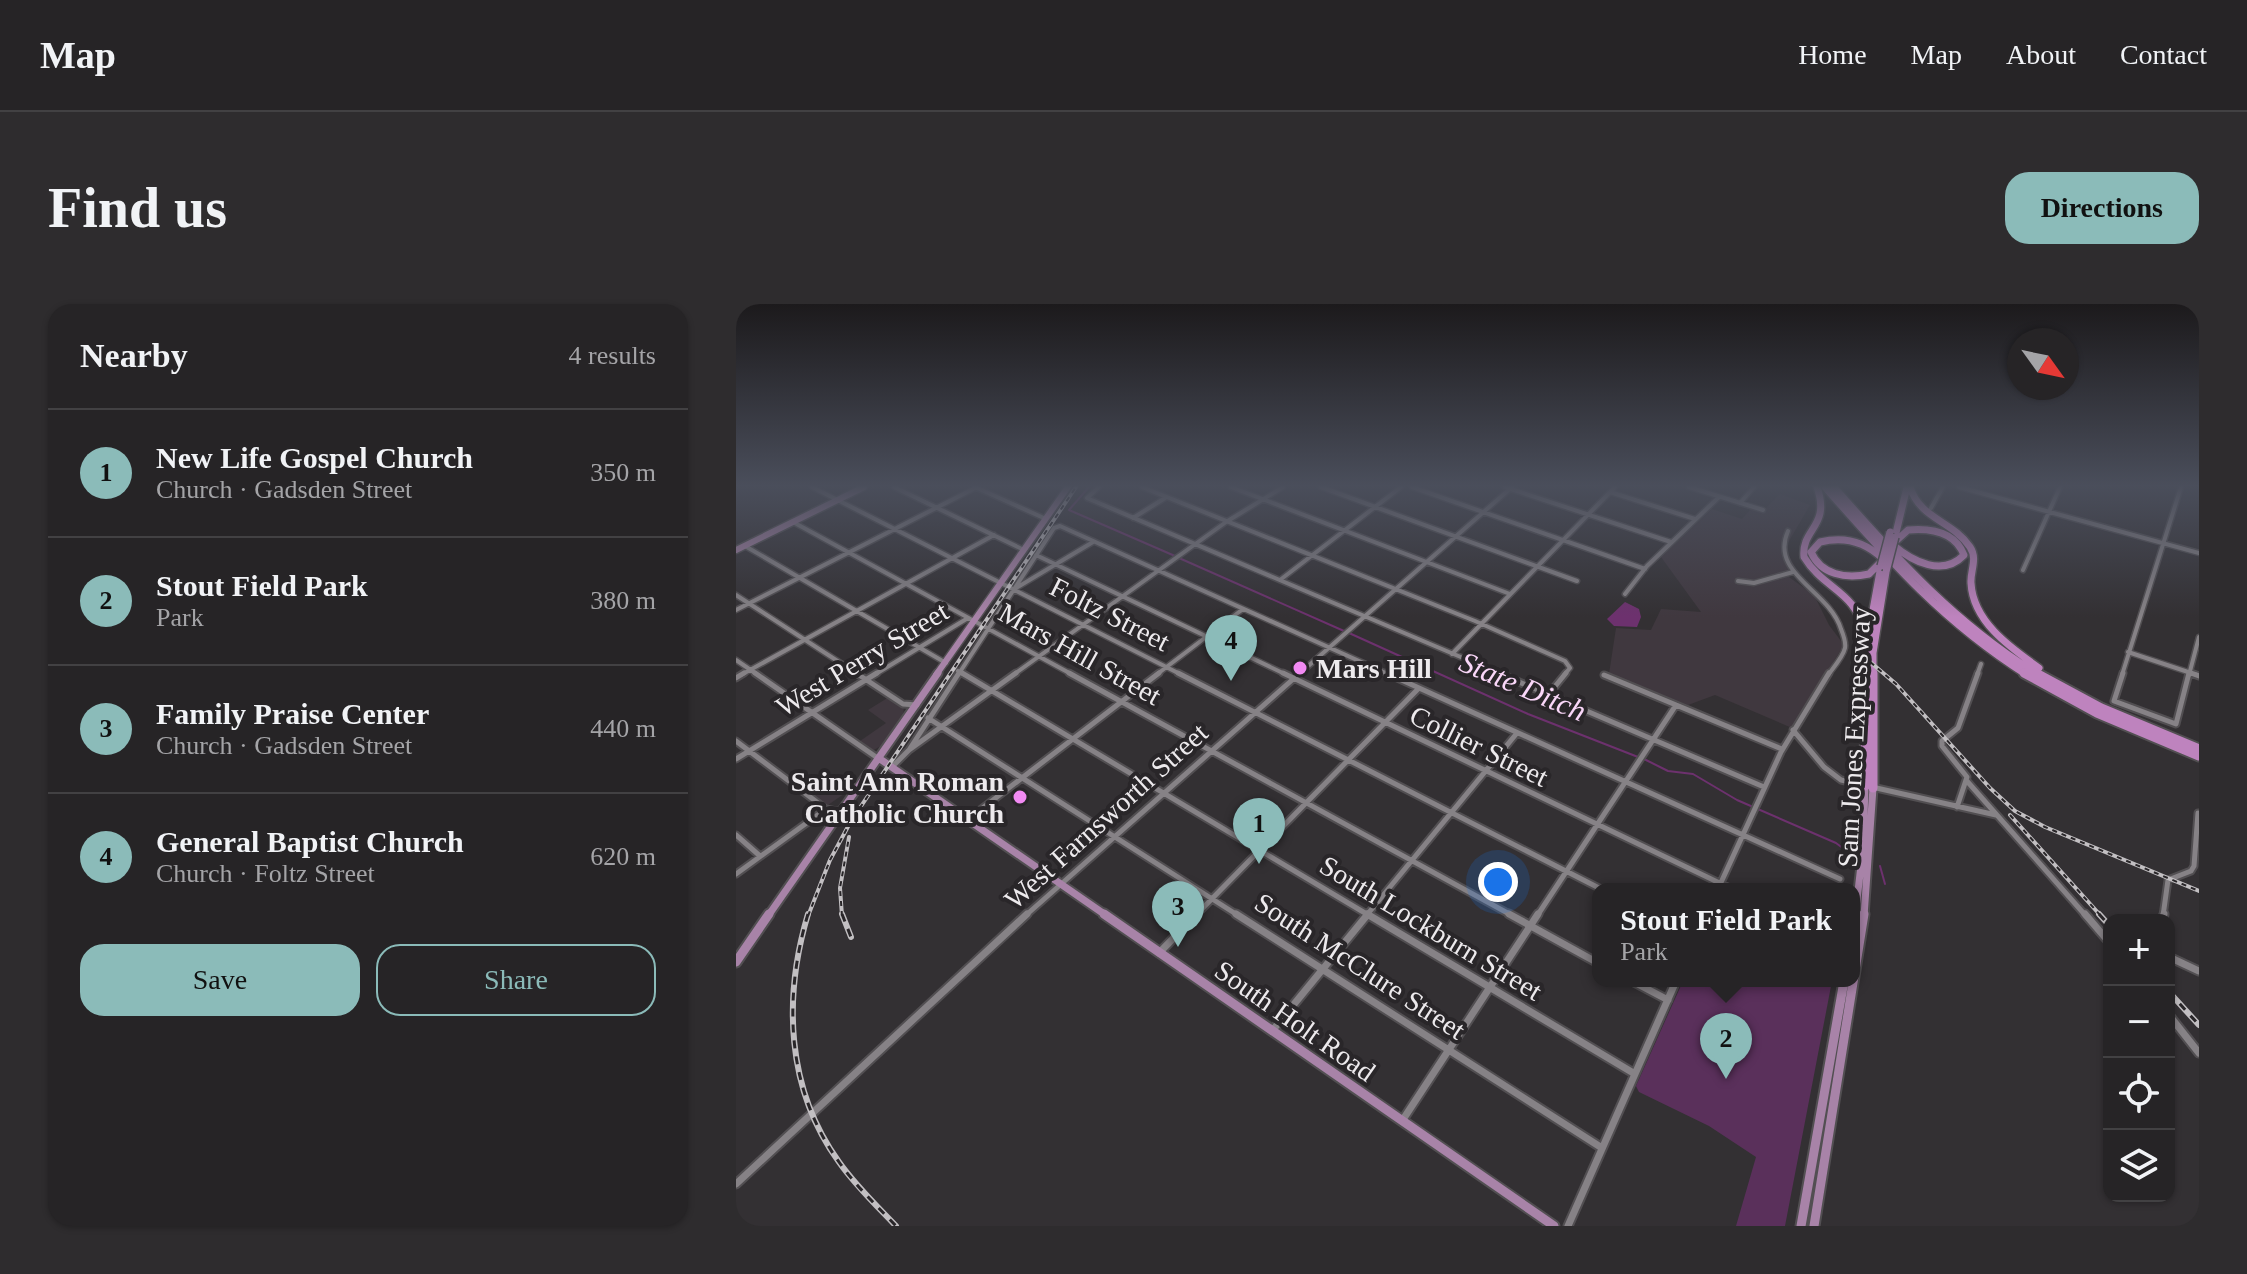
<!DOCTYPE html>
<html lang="en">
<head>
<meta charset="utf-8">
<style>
	:root { --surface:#262426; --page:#2e2c2e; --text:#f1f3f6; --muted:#a4a4a7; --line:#424143; --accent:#8bbbb9 }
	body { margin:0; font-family:"Times New Roman",serif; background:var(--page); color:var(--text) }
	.controls { position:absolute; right:24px; bottom:24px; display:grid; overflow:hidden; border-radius:16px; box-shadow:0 2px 6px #0004 }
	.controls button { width:72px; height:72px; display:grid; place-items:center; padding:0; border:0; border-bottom:2px solid var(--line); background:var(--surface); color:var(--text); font:40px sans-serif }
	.compass { position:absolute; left:1271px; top:24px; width:72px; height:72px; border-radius:50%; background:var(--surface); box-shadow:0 2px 6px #0004; rotate:123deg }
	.you { position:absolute; left:762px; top:578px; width:28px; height:28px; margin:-20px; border:6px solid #fff; border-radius:50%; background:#1a73e8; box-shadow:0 0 0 12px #1a73e833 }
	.badge { display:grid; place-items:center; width:52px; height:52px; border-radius:50%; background:var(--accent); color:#111; font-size:26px; font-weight:700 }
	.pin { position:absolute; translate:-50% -66px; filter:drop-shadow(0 2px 4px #0008) }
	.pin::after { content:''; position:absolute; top:42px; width:28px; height:24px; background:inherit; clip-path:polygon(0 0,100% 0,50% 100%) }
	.popup { position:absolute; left:856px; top:579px; width:268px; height:104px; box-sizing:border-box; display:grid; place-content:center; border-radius:16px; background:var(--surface); filter:drop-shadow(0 2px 6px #0005); font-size:26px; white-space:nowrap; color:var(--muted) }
	.popup b { font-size:30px; color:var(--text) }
	.popup::after { content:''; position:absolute; left:50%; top:100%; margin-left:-16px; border:16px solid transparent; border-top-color:var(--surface) }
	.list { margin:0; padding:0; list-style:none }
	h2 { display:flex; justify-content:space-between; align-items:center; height:104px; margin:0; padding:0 32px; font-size:34px }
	h2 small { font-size:26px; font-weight:400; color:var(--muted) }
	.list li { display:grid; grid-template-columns:52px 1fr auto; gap:24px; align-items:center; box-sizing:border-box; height:128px; padding:0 32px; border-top:2px solid var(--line) }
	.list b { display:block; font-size:30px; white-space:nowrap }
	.list p { margin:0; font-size:26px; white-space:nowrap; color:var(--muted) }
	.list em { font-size:26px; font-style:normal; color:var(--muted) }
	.actions { display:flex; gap:16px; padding:24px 32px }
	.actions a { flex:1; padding:18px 0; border:2px solid var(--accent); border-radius:24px; text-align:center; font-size:28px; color:var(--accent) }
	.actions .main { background:var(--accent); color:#111 }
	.icon { flex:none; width:44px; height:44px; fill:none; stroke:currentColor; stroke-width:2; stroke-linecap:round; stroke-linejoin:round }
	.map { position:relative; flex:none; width:1463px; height:922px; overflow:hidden; border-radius:24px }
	header { display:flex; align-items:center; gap:48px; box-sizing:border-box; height:112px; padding:0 40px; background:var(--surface); border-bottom:2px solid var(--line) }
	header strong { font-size:38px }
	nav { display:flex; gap:44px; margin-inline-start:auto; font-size:28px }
	.intro { display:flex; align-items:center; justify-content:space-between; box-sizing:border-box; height:192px; padding:0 48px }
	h1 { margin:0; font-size:56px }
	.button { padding:20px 36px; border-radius:24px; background:var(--accent); color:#111; font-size:28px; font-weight:700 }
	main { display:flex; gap:48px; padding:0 48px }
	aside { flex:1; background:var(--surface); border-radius:24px; box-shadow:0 2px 6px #0004 }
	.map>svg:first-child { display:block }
	.built { fill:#40383f }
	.green { fill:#5a305b }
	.water { fill:#6d316e }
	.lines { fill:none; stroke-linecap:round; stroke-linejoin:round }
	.stream { stroke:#6d316e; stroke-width:2 }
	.minor-far2-casing { stroke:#524f52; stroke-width:7 }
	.minor-far1-casing { stroke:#524f52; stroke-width:9 }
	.minor-casing { stroke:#524f52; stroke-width:11 }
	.major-far2-casing { stroke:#524f52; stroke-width:9 }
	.major-far1-casing { stroke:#524f52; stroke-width:11 }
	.major-casing { stroke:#524f52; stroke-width:13 }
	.highway-far1-casing { stroke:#524f52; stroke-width:10 }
	.highway-casing { stroke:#524f52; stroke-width:13 }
	.minor-far2 { stroke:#868286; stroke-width:4 }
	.minor-far1 { stroke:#868286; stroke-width:5 }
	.minor { stroke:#868286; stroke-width:7 }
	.major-far2 { stroke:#a883a8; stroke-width:6 }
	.major-far1 { stroke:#a883a8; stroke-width:7 }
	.major { stroke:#a883a8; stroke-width:9 }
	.highway-far1 { stroke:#be83be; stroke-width:7 }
	.highway { stroke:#be83be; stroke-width:9 }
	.rail-far1-casing { stroke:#c2bfc2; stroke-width:4 }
	.rail-casing { stroke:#c2bfc2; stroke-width:6 }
	.rail-far1 { stroke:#292629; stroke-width:2; stroke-dasharray:5; stroke-linecap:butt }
	.rail { stroke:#292629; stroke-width:3; stroke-dasharray:8; stroke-linecap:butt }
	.highway-bridge-casing { stroke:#524f52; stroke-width:10; stroke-linecap:butt }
	.highway-bridge { stroke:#be83be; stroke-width:7 }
	.poi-dot { fill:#f28af3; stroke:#292629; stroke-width:3 }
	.labels { text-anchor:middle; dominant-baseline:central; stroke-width:8; stroke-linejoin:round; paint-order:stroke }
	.street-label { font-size:28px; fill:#edeaed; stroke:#292629 }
	.poi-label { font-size:28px; font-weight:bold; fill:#edeaed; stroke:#292629; text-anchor:start }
	.water-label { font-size:30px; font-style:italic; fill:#fad7f9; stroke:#292629 }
</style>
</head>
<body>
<header>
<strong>Map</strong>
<nav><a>Home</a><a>Map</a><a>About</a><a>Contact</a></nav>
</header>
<div class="intro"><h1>Find us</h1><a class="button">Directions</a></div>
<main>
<aside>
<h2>Nearby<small>4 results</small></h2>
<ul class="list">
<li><span class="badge">1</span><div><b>New Life Gospel Church</b><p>Church · Gadsden Street</p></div><em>350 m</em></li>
<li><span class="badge">2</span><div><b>Stout Field Park</b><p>Park</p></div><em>380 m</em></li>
<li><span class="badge">3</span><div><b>Family Praise Center</b><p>Church · Gadsden Street</p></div><em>440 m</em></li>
<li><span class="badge">4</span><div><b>General Baptist Church</b><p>Church · Foltz Street</p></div><em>620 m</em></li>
</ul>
<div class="actions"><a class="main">Save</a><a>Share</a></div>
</aside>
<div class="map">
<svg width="1463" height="922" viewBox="0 0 1463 922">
	<rect width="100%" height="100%" fill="#333033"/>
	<path class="built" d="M1044,190L1074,201L1049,244L1060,265L1050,271L1078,291L1093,321L1108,341L1056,424L979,391L952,401L873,370L880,324L915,326L925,305L965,308L925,253L976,205L1006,215L1015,205L1026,208Z
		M153,393L168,402L167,413L145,442L136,447L124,437L150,419L132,406Z
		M104,470L118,483L92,501L73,489Z"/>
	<path class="green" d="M947,677H1096L1049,922H1000L1020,853L973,822L903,788L900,782Z"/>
	<path class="water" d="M889,298L903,305L905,313L901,323L878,322L871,315Z"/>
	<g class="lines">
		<path class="stream" d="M353,183L333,206L439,252
			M443,254L608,327
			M613,329L792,410L902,453
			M908,455L932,467L957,470L1001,496L1100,539L1116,551
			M1144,562L1149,580"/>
		<defs>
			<path id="minor-far2" d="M76,183L446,371
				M158,183L288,246
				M239,183L310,215
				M363,183L351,194L767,371
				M406,183L739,317L829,357L834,364L828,371
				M495,183L774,290
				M585,183L841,277
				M676,183L909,265
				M769,183L935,238
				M953,183L1027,206
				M1223,183L1463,249
				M874,188L959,215
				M1004,199L1018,183
				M1195,204L1207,183
				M397,214L429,194
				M57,218L337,371
				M1052,227C1033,270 1093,286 1105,325C1107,330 1110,339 1109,344C1107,353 1097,364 1092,371
				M9,242L210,359
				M300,251L551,371
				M1287,266L1324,183
				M544,276L665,183
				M1002,277L1018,279L1057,268
				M280,284L357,238
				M889,290L911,262L983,193
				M0,291L123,371
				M0,306L241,183
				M1392,348L1461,371
				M716,350L879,183
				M0,356L22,371
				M222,367L229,371
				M5,371L258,231
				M138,371L232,314
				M222,371L318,224L324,222L654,371
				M277,371L490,218L547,183
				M420,371L507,305
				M562,371L776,183
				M1241,371L1245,360
				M1386,371L1445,183
				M1453,371L1463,333"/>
			<path id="minor-far1" d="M19,369L143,455
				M120,369L167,400L181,401
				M226,369L634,612
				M333,369L777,612
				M442,369L865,585
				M547,369L996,585
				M650,369L1104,575
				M762,369L1028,483
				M1387,369L1378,397L1440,420L1453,369
				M1455,369L1463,372
				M868,371L1046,445
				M0,374L8,369
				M812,391L830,369
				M192,414L503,612
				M1057,426L1088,463L1105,476L1260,511
				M0,437L90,505L105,508
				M173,446L223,369
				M0,455L141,369
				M157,462L173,446L280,369
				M1230,476L1350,612
				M1221,503L1231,473L1206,442V437L1222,424L1242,369
				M231,516L423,369
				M0,531L24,552
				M0,570L90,505
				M982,585L1045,448L1093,369
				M289,612L564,369
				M459,612L682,385
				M630,612L781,429
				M801,612L940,401
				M1427,612L1432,576L1455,567L1458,562L1462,509"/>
			<path id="minor" d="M500,610L866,844
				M631,610L899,770
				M773,610L862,659
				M1349,610L1373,638
				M1427,616L1428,610
				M423,649L461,610
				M1433,653L1463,667
				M896,677L932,696
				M1433,711L1463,749
				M536,727L632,610
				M666,817L802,610
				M0,880L291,610
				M832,922L940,677"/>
			<path id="major-far2" d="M0,246L128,183
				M200,371L332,183"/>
			<path id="major-far1" d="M144,455L371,612
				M32,612L202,369
				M1119,612L1127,545L1129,482
				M1128,612L1137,484"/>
			<path id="major" d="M368,610L818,922
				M1118,620L1119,610
				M0,658L33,610
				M1065,922L1108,677
				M1078,922L1128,610"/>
			<path id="highway-far1" d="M1081,183C1095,223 1065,224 1068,253C1088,286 1119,286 1129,329
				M1089,183C1154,257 1207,318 1291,371
				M1098,183C1161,255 1221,321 1303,371
				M1174,183C1184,215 1217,217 1234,243C1242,255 1234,267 1235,279C1237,318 1275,344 1303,364
				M1159,233L1171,183
				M1157,241C1177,258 1207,273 1228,251C1219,228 1195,224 1172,226L1161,236
				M1143,260L1133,270C1110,275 1085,271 1075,248L1084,238C1108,232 1128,237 1146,254
				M1130,371L1135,317L1145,262
				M1137,371V349L1150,268"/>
			<path id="highway" d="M1137,369V484
				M1288,369L1361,409L1463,452
				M1300,369L1365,404L1463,445
				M1129,482L1130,369"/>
		</defs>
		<use href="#minor-far2" class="minor-far2-casing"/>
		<use href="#minor-far1" class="minor-far1-casing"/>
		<use href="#minor" class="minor-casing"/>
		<use href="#major-far2" class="major-far2-casing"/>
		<use href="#major-far1" class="major-far1-casing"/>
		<use href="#major" class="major-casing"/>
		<use href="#highway-far1" class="highway-far1-casing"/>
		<use href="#highway" class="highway-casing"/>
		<use href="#minor-far2" class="minor-far2"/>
		<use href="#minor-far1" class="minor-far1"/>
		<use href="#minor" class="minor"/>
		<use href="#major-far2" class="major-far2"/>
		<use href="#major-far1" class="major-far1"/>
		<use href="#major" class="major"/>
		<use href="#highway-far1" class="highway-far1"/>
		<use href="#highway" class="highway"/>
		<defs>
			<path id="rail-far1" d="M1119,345L1160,380L1254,484L1279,507L1309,523L1463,587
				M1274,511L1365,612
				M72,612L94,556L115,517L340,183
				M106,612L104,584L113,533"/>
			<path id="rail" d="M72,610C47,694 50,785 103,858C119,881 140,901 160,922
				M106,610L115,633
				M1363,610L1373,621
				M1433,688L1463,721"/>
		</defs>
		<use href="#rail-far1" class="rail-far1-casing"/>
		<use href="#rail" class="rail-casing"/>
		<use href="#rail-far1" class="rail-far1"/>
		<use href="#rail" class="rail"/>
		<defs>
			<path id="highway-bridge" d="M1145,262L1154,228
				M1150,268L1159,233"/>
		</defs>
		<use href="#highway-bridge" class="highway-bridge-casing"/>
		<use href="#highway-bridge" class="highway-bridge"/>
	</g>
	<linearGradient id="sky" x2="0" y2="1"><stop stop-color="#1c1a1c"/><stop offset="0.58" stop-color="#4a4e5b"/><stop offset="1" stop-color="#4a4e5b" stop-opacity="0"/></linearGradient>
	<rect width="1463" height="313" fill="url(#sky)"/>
	<g class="poi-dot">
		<circle cx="564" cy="364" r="8"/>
		<circle cx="284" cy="493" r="8"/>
	</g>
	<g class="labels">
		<g class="street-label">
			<text transform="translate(374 310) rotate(27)">Foltz Street</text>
			<text transform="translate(344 350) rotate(29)">Mars Hill Street</text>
			<text transform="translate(126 355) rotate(-31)">West Perry Street</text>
			<text transform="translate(1118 433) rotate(-87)">Sam Jones Expressway</text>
			<text transform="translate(743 442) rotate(26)">Collier Street</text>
			<text transform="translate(370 512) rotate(-42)">West Farnsworth Street</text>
			<text transform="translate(695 624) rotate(31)">South Lockburn Street</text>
			<text transform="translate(624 662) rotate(33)">South McClure Street</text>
			<text transform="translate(559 717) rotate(35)">South Holt Road</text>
		</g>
		<g class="poi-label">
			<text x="580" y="364">Mars Hill</text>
			<text x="268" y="477" text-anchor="end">Saint Ann Roman<tspan x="268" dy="32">Catholic Church</tspan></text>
		</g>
		<g class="water-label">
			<text transform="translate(787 382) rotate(23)">State Ditch</text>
		</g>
	</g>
</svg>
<div class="controls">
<button>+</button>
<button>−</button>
<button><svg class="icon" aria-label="locate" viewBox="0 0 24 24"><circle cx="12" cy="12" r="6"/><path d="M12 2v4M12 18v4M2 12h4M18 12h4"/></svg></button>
<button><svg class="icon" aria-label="layers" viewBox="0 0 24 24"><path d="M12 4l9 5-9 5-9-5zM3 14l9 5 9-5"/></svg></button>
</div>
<svg class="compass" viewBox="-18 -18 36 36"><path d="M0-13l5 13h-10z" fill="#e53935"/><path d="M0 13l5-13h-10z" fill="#a4a4a7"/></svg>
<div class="you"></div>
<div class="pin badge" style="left:523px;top:560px">1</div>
<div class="pin badge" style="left:990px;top:775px">2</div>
<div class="popup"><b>Stout Field Park</b>Park</div>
<div class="pin badge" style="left:442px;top:643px">3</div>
<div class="pin badge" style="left:495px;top:377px">4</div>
</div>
</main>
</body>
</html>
